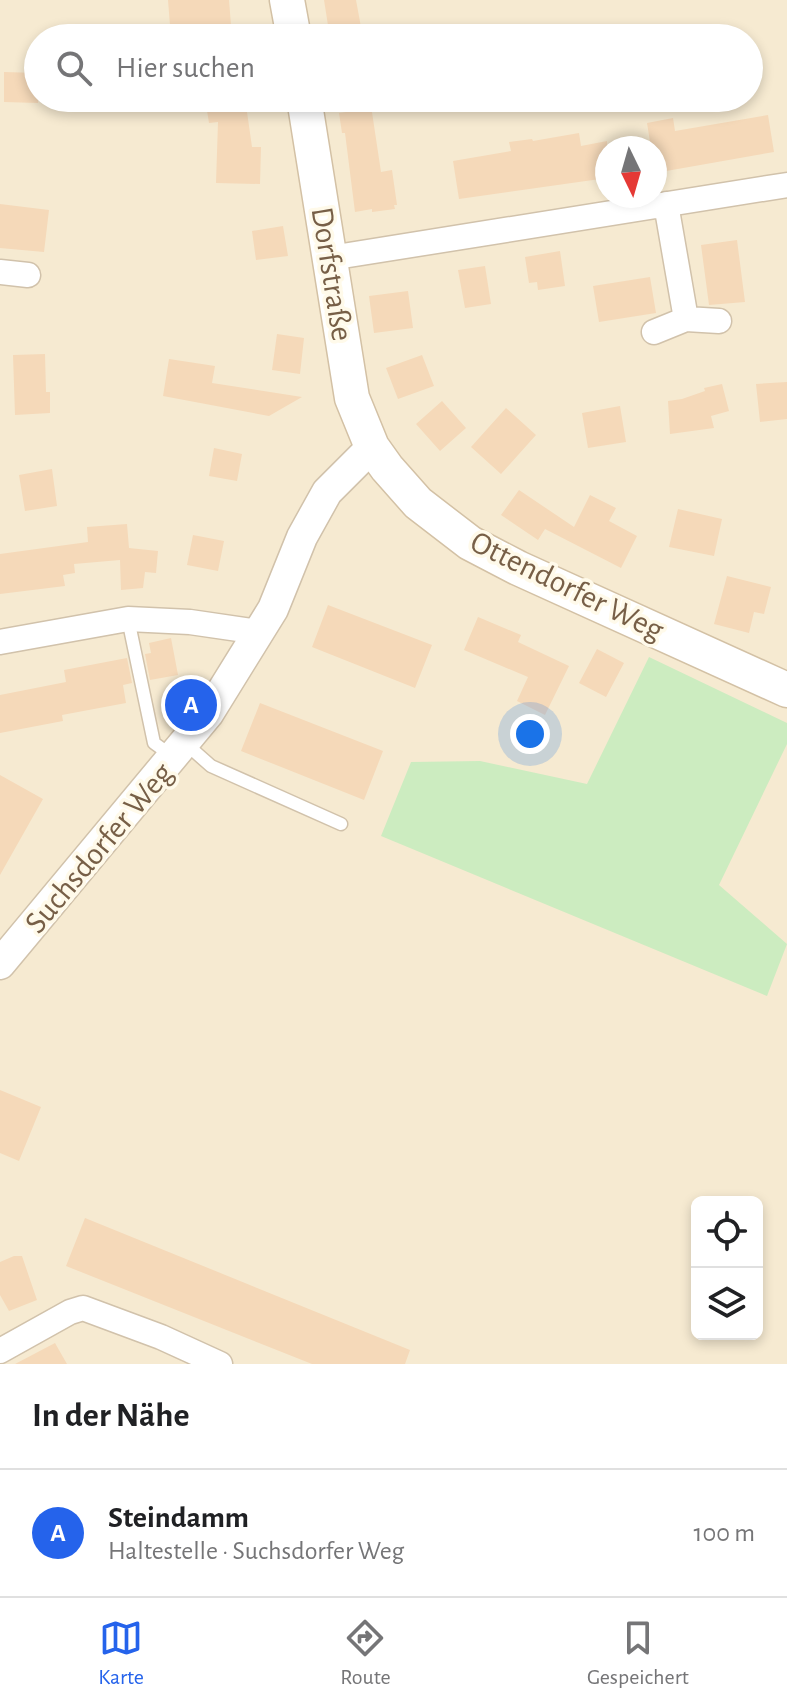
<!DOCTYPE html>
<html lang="de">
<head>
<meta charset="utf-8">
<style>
	:root { --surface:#fff; --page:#f2f2f2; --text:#202124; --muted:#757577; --line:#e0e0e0; --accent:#2563eb }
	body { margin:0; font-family:"Alegreya Sans",sans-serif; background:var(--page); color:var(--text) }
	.controls { position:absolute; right:24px; bottom:24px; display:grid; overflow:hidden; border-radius:12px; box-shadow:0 4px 12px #0003 }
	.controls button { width:72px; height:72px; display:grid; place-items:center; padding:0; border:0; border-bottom:2px solid var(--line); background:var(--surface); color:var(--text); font:40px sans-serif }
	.compass { position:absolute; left:595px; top:136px; width:72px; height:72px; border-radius:50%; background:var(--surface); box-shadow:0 4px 12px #0003; rotate:175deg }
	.you { position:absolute; left:530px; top:734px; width:28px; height:28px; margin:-20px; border:6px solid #fff; border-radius:50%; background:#1a73e8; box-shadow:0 0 0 12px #1a73e833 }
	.badge { display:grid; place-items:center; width:52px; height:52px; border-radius:50%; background:var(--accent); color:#fff; font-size:26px; font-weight:700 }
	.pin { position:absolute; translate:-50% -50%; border:4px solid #fff; box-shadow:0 2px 8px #0006 }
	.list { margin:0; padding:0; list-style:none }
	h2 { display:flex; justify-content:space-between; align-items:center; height:104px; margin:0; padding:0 32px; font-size:34px }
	h2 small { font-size:26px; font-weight:400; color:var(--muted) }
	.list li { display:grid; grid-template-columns:52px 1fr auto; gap:24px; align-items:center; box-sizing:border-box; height:128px; padding:0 32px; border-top:2px solid var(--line) }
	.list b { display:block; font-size:30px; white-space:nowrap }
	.list p { margin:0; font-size:26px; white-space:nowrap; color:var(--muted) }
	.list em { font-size:26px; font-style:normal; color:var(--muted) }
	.icon { flex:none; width:44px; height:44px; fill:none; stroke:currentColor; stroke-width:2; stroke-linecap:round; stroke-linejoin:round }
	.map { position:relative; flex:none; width:787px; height:1364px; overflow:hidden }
	.search { position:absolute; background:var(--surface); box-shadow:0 4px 12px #0003; left:24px; right:24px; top:24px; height:88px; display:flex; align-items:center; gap:20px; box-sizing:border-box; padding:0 28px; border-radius:44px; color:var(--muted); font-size:30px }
	.sheet { height:232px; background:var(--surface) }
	nav { display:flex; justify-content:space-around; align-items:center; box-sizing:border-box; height:112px; border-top:2px solid var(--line); background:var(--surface); font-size:22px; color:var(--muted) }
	nav a { display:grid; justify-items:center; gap:4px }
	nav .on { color:var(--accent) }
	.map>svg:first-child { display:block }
	.residential { fill:#f6ead1; fill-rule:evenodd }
	.green { fill:#ccecc0 }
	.building { fill:#f5d9b9 }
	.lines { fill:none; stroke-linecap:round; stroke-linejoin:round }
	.service-casing { stroke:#d1c2ab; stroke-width:15 }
	.minor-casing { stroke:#d1c2ab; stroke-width:27 }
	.tertiary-casing { stroke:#d1c2ab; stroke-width:33 }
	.secondary-casing { stroke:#d3c1a5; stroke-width:37 }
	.service { stroke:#fff; stroke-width:12 }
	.minor { stroke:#fff; stroke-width:24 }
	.tertiary { stroke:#fff; stroke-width:30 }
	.secondary { stroke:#fff; stroke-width:34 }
	.labels { text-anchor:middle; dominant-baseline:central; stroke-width:7; stroke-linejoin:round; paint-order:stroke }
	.street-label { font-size:32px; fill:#775f47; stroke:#fffaea }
</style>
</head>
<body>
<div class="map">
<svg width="787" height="1364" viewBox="0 0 787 1364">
	<rect width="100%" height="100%" fill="#fef7e3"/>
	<path class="residential" d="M0,0H787V1364H0ZM38,38H749V98H38ZM607,148H655V196H607ZM697,1202H757V1334H697Z"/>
	<path class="green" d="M649,657L787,723V744L719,885L787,944L767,996L381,836L411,762L480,761L587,784Z"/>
	<path class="building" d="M168,0H229L232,38H171Z
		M324,0H356L363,38H330Z
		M4,72L38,73V103L4,102Z
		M205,98H245L252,147H261L260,184L216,183L218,122L209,123Z
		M370,99L381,172L392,170L397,205H394L395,209L372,212V209L355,212L345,133H342L339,113L346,112L345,103Z
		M768,115L774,152L655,173V148H651L647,123L673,118L675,131Z
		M579,133L581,146L607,141V178L459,199L453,161L511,151L509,142L532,139L533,141Z
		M0,204L49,210L44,252L0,248Z
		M283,226L288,256L256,260L252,231Z
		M737,240L745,302L709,305L701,245Z
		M560,251L565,286L538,290L537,282L529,283L525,257Z
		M485,266L491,304L465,308L458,270Z
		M650,277L656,313L599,322L593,286Z
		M408,291L413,328L374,333L369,296Z
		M277,334L304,338L300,374L272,370Z
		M45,354L46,392H50V413L15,415L13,355Z
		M422,355L434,386L398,399L386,368Z
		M169,359L215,366L212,383L302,397L269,416L163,396Z
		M787,382V419L760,422L756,384Z
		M722,384L729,411L711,416L714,428L670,434L668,401L682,399L705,391L704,388Z
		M442,401L466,428L440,451L416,424Z
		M620,406L626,442L588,448L582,413Z
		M506,408L536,435L501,474L471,447Z
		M214,448L242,454L237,481L209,476Z
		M52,469L57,506L25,511L19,475Z
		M519,490L574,527L590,495L616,508L609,521L637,536L621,568L545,529L538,540L501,515Z
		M678,509L722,519L714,556L669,547Z
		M127,524L129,548L158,551L156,573L145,572L143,588L121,590L120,560L74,564L75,573L63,575L65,586L0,594V554L88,542L87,527Z
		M193,535L224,541L218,571L187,565Z
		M727,576L771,587L764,614L754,612L749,633L714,624Z
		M328,605L432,645L415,688L312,647Z
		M478,617L521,635L518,642L569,666L545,715L517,701L528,677L464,650Z
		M171,638L178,675L150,680L145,654L151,653L149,643Z
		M597,649L624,663L606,697L579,683Z
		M127,658L132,683L123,685L126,703L62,715L63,721L0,733V695L66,682L64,670Z
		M260,703L383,751L364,800L241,751Z
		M0,775L43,799L0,875Z
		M0,1090L41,1107L19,1161L0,1153Z
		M85,1218L410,1350L405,1364H312L66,1266Z
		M14,1256H22L37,1300L9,1311L0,1295V1262Z
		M55,1343L67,1364H15Z"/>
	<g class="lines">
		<defs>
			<path id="service" d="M128,619L154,743L172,756
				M185,743L211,766L341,824"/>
			<path id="minor" d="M666,204L686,319
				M330,258L787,185
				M0,272L28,275
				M654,332L686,319L719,321
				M0,642L128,619L190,622L259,632
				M0,1351L70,1312L83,1308L161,1337L220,1364"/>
			<path id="tertiary" d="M0,964L208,714L273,609L302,537L327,492L372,447"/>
			<path id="secondary" d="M287,0L294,38
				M304,98L352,398L372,447L387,468L418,503L470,543L518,568L787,690"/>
		</defs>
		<use href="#service" class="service-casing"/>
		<use href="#minor" class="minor-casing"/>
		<use href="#tertiary" class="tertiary-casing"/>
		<use href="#secondary" class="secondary-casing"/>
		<use href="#service" class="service"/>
		<use href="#minor" class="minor"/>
		<use href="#tertiary" class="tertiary"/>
		<use href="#secondary" class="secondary"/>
	</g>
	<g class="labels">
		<g class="street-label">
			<text transform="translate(332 274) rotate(81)">Dorfstraße</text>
			<text transform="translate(567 586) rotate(26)">Ottendorfer Weg</text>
			<text transform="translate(99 848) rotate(-50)">Suchsdorfer Weg</text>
		</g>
	</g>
</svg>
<div class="controls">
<button><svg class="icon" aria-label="locate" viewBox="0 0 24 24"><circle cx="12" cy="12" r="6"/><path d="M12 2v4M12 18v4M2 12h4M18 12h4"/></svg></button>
<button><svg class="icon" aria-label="layers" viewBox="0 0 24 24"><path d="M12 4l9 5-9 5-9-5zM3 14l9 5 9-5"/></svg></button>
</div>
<svg class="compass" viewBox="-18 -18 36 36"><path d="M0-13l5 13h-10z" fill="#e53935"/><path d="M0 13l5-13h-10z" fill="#757577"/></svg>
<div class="you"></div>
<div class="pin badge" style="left:191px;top:705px">A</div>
<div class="search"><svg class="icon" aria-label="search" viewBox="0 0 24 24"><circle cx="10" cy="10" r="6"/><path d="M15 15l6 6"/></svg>Hier suchen</div>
</div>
<section class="sheet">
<h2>In der Nähe<small></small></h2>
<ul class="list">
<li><span class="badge">A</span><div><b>Steindamm</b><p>Haltestelle · Suchsdorfer Weg</p></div><em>100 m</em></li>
</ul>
</section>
<nav>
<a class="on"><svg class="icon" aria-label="map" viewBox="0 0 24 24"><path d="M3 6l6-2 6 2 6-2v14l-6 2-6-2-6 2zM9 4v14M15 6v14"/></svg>Karte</a>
<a><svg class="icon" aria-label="directions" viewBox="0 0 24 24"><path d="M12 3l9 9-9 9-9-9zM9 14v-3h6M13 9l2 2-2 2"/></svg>Route</a>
<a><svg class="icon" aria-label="saved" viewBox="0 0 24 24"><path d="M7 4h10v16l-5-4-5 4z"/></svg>Gespeichert</a>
</nav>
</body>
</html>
